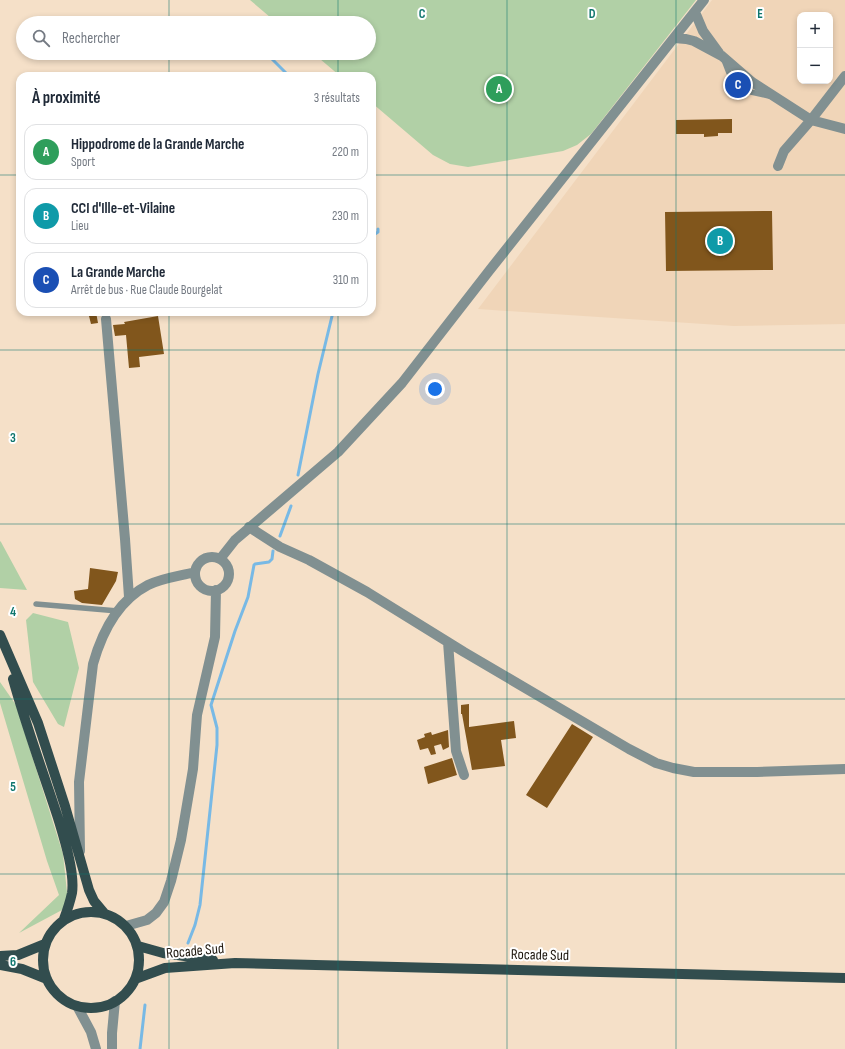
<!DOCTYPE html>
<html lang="fr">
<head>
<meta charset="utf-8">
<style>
	:root { --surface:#fff; --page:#f2f2f3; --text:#1f2937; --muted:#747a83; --line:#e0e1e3; --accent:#705728 }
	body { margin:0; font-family:"Sofia Sans Condensed",sans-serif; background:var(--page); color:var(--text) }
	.controls { position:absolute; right:12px; top:12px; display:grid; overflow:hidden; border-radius:8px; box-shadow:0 2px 6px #0003 }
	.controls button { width:36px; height:36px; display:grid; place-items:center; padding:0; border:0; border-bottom:1px solid var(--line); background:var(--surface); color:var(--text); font:20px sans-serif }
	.you { position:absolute; left:435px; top:389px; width:14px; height:14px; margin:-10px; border:3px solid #fff; border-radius:50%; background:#1a73e8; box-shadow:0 0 0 6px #1a73e833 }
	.badge { display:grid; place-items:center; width:26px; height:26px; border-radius:50%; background:var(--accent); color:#fff; font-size:13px; font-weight:700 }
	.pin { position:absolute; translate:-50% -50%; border:2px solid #fff; box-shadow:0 1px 4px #0006 }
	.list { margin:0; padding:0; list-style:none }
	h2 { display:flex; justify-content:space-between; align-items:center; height:52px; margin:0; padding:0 16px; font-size:17px }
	h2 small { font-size:13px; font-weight:400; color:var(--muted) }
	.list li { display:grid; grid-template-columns:26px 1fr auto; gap:12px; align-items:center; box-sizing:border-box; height:56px; margin:0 8px 8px; padding:0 8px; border:1px solid var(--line); border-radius:12px }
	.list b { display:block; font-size:15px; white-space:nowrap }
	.list p { margin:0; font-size:13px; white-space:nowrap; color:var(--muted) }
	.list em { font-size:13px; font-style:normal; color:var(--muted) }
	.icon { flex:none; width:22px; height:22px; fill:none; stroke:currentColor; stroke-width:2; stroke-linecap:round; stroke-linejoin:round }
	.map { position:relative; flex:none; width:845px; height:1049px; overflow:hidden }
	.search { position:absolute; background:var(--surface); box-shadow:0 2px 6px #0003; left:16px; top:16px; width:360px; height:44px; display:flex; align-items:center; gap:10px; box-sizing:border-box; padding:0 14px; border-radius:22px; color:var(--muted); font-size:15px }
	.panel { position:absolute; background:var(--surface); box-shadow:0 2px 6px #0003; left:16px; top:72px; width:360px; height:244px; border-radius:12px }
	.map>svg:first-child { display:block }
	.built { fill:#f0d5b8; fill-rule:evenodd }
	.green { fill:#b1d0a6 }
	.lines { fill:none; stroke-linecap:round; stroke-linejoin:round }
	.stream { stroke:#78b9e5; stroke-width:3 }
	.building { fill:#81561c }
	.service { stroke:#819091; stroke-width:5.5 }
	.minor { stroke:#819091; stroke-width:10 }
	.tertiary { stroke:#819091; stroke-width:10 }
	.primary { stroke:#324d4e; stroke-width:10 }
	.grid { fill:none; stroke:#0f766e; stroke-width:1; stroke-opacity:0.55 }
	.labels { text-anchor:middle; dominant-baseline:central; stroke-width:4; stroke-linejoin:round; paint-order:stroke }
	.street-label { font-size:15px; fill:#1d160d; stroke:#fff }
	.grid-label { font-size:13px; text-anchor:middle; font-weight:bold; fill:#0f766e; stroke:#fff; stroke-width:4; stroke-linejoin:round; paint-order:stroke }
</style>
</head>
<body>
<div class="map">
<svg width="845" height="1049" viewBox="0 0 845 1049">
	<rect width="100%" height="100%" fill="#f5e0c8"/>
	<path class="built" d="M712,0H845V324L734,326L478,309ZM800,15H830V81H800Z"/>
	<path class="green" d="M250,0H696L591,134L577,145L563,151L468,167L450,164L433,155L372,103V76H340L313,53H369V23H277Z
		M0,541L1,542L27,590L0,588Z
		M33,613L68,622L79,668L64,727L58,724L33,682L26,620Z
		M0,682L16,705L63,854L68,902L62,910L19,933L59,895L47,861L0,703Z"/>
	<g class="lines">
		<path class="stream" d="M266,53L289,76
			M372,214V219
			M372,236L378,232V229
			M298,475L318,374L333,312
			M280,536L291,506
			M188,943L195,925L200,905L217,745V728L211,705L235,631L248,597L254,565L255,564L269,562L272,559L273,551
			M140,1049L145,1005"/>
	</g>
	<path class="building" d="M732,119V133H718V136L704,137V134H676V120Z
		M772,211L773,270L666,271L665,212Z
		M88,312H96L98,323L91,324Z
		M158,316L164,354L139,357L140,367L129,368L126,335L115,336L113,325L125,324L124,322Z
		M90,568L118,572L116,581L102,605L82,603L75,599L74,591L88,589Z
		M469,704V727L514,721L516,738L501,740L505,766L472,770L462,714H461V705Z
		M572,724L593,737L547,808L526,795Z
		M448,730L449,747L443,750L441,744L434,746L436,754L431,755L428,748L420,750L417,740L425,737L424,734L431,732L432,735Z
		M452,758L457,775L428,784L424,767Z"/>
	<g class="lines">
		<path class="service" d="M724,60L729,73L749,90L751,92L769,96
			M36,604L118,611"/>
		<path class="minor" d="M695,12L703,31L719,53
			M674,38L686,39L694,41L722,56L752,82L811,120L845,129
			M778,166L784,151L811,120L845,76
			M106,319L125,539L129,597
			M249,527L280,547L309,560L367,592L464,652L629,749L656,763L673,768L694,772H757L845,769
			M195 574a17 17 0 1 1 34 0a17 17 0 1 1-34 0Z
			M220,559L235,540L338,452L402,383L489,271L704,0
			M448,642L456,751L464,775
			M80,851L79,782L93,664C102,632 117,601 148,585C162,578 180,576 195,572
			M126,926L147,920L156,913L164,902L171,881L181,840L193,769L197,715L215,637L216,590"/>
		<path class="tertiary" d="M77,1006L91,1032L96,1049
			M112,1049V1033L115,1001"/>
		<path class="primary" d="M0,635L38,723L65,806L89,890L94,901L104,913
			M13,679C26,726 43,772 58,818C64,838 75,872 72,893C70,902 67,911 64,919
			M43 960a48 48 0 1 1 96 0a48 48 0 1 1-96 0Z
			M138,946L163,953L213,960
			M0,956L18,955L45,944
			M0,965L22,969L47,979
			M135,979L165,968L235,963L845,978"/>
	</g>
	<path class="grid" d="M169,0V23M338,0V23M507,0V1049M676,0V1049M169,53V76M338,53V76M0,175H20M372,175H845M169,312V1049M338,312V1049M0,350H845M0,524H845M0,699H845M0,874H845"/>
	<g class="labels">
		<g class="street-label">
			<text transform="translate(195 951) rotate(-5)">Rocade Sud</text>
			<text transform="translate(540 955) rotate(1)">Rocade Sud</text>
		</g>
	</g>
	<g class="grid-label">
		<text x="422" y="18">C</text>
		<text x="592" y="18">D</text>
		<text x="760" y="18">E</text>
		<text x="13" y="442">3</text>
		<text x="13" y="616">4</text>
		<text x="13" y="791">5</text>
		<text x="13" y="966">6</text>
	</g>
</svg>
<div class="controls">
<button>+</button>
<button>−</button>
</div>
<div class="you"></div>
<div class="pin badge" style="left:499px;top:89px;background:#2e9e5b">A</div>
<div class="pin badge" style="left:720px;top:241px;background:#0f9aa8">B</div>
<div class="pin badge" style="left:738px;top:85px;background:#1a4fb4">C</div>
<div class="search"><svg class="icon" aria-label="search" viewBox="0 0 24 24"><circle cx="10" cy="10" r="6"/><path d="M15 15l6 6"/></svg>Rechercher</div>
<section class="panel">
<h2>À proximité<small>3 résultats</small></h2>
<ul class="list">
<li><span class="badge" style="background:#2e9e5b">A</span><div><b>Hippodrome de la Grande Marche</b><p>Sport</p></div><em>220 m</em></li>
<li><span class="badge" style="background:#0f9aa8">B</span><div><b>CCI d'Ille-et-Vilaine</b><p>Lieu</p></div><em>230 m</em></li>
<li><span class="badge" style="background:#1a4fb4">C</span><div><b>La Grande Marche</b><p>Arrêt de bus · Rue Claude Bourgelat</p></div><em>310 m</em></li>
</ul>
</section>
</div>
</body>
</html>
